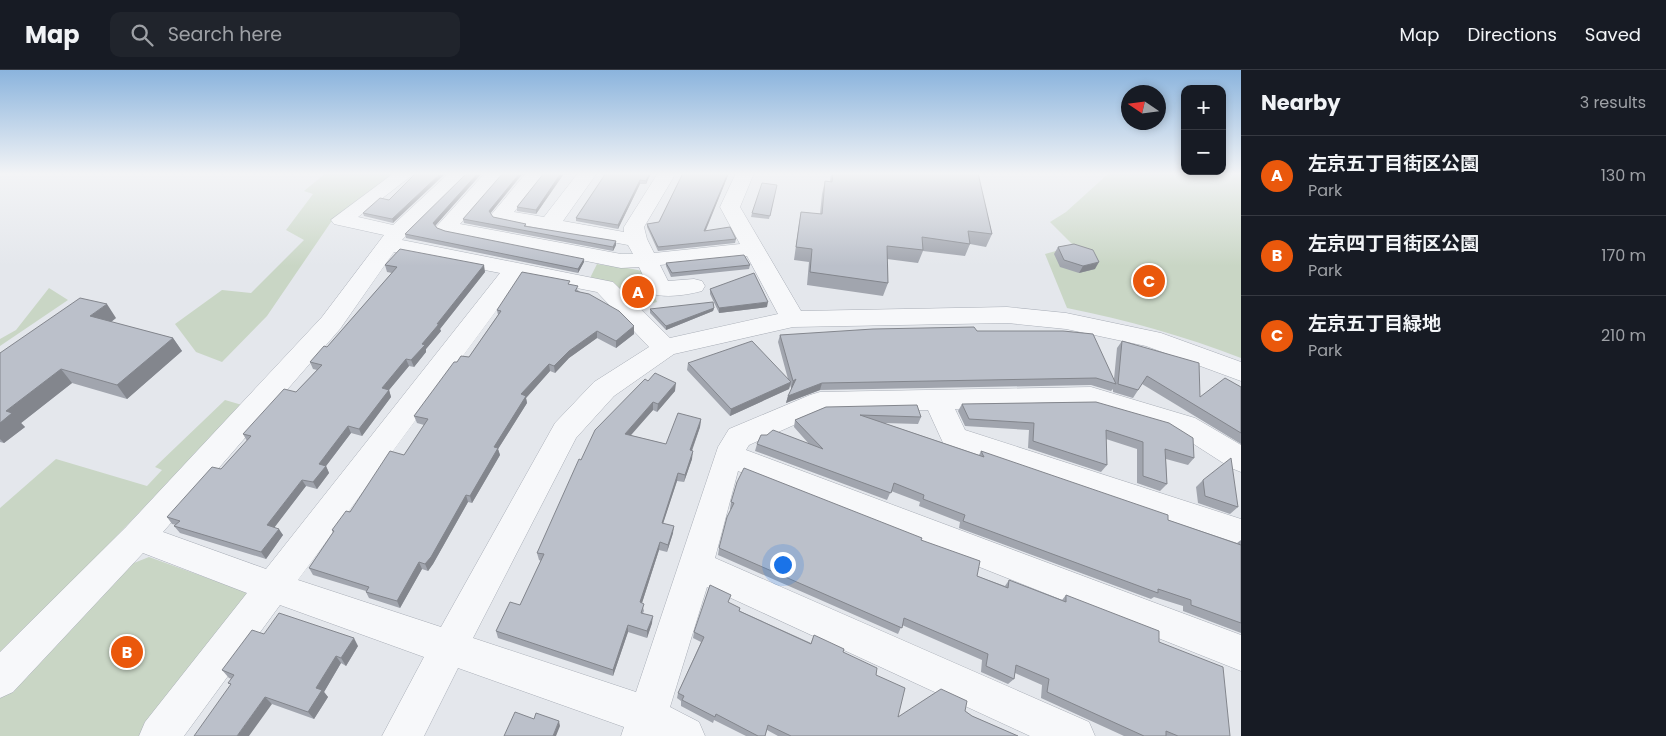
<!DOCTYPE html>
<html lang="en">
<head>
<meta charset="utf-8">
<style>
	:root { --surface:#171b24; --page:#20242c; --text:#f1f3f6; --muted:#9ea1a6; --line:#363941; --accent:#ea580c }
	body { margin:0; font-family:Poppins,"Noto Sans JP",sans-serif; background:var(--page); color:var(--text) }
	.controls { position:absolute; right:15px; top:15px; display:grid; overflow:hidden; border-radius:10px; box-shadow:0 2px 8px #0003 }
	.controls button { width:45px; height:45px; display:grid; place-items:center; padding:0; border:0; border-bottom:1px solid var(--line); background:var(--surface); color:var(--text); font:25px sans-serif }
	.compass { position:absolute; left:1121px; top:15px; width:45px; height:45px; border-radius:50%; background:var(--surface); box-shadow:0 2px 8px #0003; rotate:283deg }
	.you { position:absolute; left:782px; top:494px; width:18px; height:18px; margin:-12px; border:4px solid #fff; border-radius:50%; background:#1a73e8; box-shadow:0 0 0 8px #1a73e833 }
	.badge { display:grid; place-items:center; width:32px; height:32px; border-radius:50%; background:var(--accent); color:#fff; font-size:16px; font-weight:700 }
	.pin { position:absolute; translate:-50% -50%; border:2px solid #fff; box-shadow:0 1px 5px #0006 }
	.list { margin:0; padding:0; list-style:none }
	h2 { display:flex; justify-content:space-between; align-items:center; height:65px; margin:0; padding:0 20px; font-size:21px }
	h2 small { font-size:16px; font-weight:400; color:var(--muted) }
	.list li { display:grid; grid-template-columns:32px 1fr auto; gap:15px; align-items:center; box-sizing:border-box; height:80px; padding:0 20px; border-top:1px solid var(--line) }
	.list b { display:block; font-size:19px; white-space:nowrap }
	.list p { margin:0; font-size:16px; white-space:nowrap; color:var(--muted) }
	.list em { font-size:16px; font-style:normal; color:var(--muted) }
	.icon { flex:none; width:28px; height:28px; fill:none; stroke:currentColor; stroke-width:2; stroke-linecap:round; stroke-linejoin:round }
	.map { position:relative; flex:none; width:1241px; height:666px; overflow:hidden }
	header { display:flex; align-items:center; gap:30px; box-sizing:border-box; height:70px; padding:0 25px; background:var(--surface); border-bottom:1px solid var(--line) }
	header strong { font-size:24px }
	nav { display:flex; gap:28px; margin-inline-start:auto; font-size:18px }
	.search { width:350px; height:45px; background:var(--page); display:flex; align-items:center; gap:12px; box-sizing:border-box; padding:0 18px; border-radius:10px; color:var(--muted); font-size:19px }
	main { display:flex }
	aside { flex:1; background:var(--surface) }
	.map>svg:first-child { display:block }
	.green { fill:#c9d6c5 }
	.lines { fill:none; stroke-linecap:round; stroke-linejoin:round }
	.minor-casing { stroke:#a9aeb7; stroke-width:1 }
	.minor { fill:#f7f8fa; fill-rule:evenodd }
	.wall { fill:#a1a5ae }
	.shaded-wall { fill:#83868d }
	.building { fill:#bbc0ca; stroke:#83868d }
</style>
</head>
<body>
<header>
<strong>Map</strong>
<div class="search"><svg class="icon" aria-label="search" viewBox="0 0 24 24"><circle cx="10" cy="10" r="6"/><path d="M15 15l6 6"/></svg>Search here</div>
<nav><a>Map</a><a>Directions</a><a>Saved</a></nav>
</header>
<main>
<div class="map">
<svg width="1241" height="666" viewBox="0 0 1241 666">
	<rect width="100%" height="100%" fill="#e4e7ec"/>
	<path class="green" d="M326,103H400L331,152L267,246L222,292L196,282L175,254L222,220L251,223L304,170L286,160L313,124L304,121Z
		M1109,103H1241V288C1184,266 1127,250 1067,238L1045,184L1074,176L1050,152L1066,142Z
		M597,194C613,197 630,197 644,202L657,232L638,237L612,212L590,208Z
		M49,218L68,230L0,276V269L16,260Z
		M225,330L242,335L0,588V438L56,389L147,416L162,400L155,397Z
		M149,487L246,522L247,535L146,666H0V628L124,497Z"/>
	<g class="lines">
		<defs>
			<path id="minor" d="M394,103H415L358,147L393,155L449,103H469L402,170L613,212L670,268L778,244L747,186L660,195L668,211L694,209L702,211L705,216L702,221C687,225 667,228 652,224L639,197L621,198L446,163L439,161L436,157L485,103H504L460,154L621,184H633L628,175L501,151L494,149L491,145L526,103H545L514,142L544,147L578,103H597L563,151L624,162V157L658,103H676L644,157L647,169L654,183L740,174L720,137L736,103H754L740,137L801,241L1007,237L1066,243L1161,263L1241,292V311L1146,276L1066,259L1007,253L793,257L674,284L614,326L576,368L473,568L636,622L718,377L729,359L810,325L820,322L1091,317L1195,348L1241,375V402L1231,398L1175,362L1091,337L955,339L965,360L1241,449V477L944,375L928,340L823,342L749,375L746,380L1241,565V601L738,401L715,488L1089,652L1095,666H1030L707,517L670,637L699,652L705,666H621L624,657L458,598L424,666H382L424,587L280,535L184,666H139L145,652L247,523L143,483L13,622L0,628V582L126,457L322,247L384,165L334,154L331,150ZM394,182L500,203L266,499L163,462L340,259ZM521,207L597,222L649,277L594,312L555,353L441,557L298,510Z"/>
		</defs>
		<use href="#minor" class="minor-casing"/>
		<use href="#minor" class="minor"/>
	</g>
	<path class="wall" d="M482,103L435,156L437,158L445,161L584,192L578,203L406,168L405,164Z
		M523,103L490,144L493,147L526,154V157L616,171V175L613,181L464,153L463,149Z
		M544,103H571L569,105H563L536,144L517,141V137Z
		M651,103L646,114H640L618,159L576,151V148Z
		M683,103H729L706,160L736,169L735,173L658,181L647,157V154L659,152Z
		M831,103H978L992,164L986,177L970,174L965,186L923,181L918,193L887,189L888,213L883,226L807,215L809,192L794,190L799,154L801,142L820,144L822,124L825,111L830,112Z
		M777,115L769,149L751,147L752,143Z
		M389,130L393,153L364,146L363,143Z
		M1058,177L1095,199L1079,203L1060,197L1054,184Z
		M666,193L750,195L749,199L671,207L666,196Z
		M385,195L485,202L440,259L441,261L426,279V282L414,297L409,296L389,320L391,327L362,366L351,363L326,396L329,403L317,419L306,416L274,457L283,465L266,489L180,463L174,456L176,455L172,454L167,447L221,399L247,371L243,364L296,322L317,300L313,299L310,292L327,277L392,203L387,202Z
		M570,214L634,264L616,278L597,268L569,288L555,303L550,301L526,328L527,333L498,379L500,385L472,433L468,432L433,494L428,501L422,499L400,538L369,528L366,522V521L313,505L309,498L333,463L332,460L404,385L424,355L417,353L414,346L457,292L469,287L498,245L497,240Z
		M710,219L767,237L719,243L710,224Z
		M714,238L713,241L666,260L650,243V239Z
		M116,248L111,252L173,268L182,281L127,329L72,313L21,353L25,357L4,373L0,372V283Z
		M977,261L1114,309L1117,278L1122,271L1200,327L1241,317V374L1142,314L1133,328L1113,322V319L1111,321L1091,315L820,320L786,333L788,326L792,318H791L790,315L789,319L730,346L687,300L688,293L788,309L778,272L780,265Z
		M648,311L675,321L657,342L653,340L630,365L666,374L701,349L700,357L692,381V389L684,412L677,411L663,453L673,463L667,482L659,480L642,533L644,541L643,543L652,553L647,568L628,562L613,606L498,568L496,561L520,535L541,491L539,490L537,483L581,390Z
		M1096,332L1194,388L1188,395L1166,389L1167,414L1160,421L1137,413V379L1106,369L1107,395L1101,402L1028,378L1029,360L965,356L958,341L962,334Z
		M826,337L921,347L918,354L884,353L979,385L981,381L1168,450L1237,473L1241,470V563L1183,541V536L1154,527L1151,529L959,458L960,452L919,436L920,432L891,421L887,430L755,381L757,374H809L794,357L795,350Z
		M1203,410L1238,437L1230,444L1198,433L1196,417Z
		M731,432L921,470L977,506L1005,516L1009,510L1062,530L1066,525L1159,572L1230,666H1124L1041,628L1042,615L1015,603L1014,609L1008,614L981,602L982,590L902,555L898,564L718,485L719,478L731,440L730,439Z
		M729,533L740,541L811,573L814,565L843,582L876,605L898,647L965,641L972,646L1018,666H778L767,660L765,666H746L714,650L713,653L681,636V631L677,628L678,623L701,572L693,568L694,562Z
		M264,564L358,576L346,596L341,593L324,622L328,627L314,649L272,634L231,615L228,613L232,609L229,608L222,600Z"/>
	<path class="shaded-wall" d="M441,103H446L393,153L392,149Z
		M478,103H482L434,157L433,153Z
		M520,103H523L489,145V141Z
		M561,103H563V105L536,144V140Z
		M650,103H651L646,114V111Z
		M728,103H729L704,164V161Z
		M640,110V114L618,159V155Z
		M616,171V175L613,181V177Z
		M584,189V192L578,203V199Z
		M1099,192L1095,199L1079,203L1083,196Z
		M484,195L485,202L440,259L441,261L426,279V282L414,297L411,290L422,274L437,254Z
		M768,232L767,237L719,243V238Z
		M107,234L116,248L100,260L90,246Z
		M714,238L713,241L666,260V256Z
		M634,256V264L616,278V271Z
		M597,261V268L569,288L555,303L554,296L569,281Z
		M173,268L182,281L127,329L117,315Z
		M406,289L409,296L389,320L391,327L362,366L359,359L382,318Z
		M549,294L550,301L526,328L527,333L498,379L500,385L472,433L470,426L494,377L521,324Z
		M61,299L72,313L21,353L25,357L4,373L0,369V353L6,341Z
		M796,309L795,316L791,318L793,311Z
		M791,312L789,319L730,346L731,339Z
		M676,313L675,321L657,342L658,334Z
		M822,313L820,320L786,333L788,326Z
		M653,332V340L625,372V364Z
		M701,349L700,357L689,388L690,380Z
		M348,356L351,363L326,396L329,403L317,419L313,412L319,394Z
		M693,381L692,389L684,412L685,405Z
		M678,403L677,411L661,460L662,453Z
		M302,410L306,416L271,462L267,455Z
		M466,425L468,432L433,494L428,501L425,494Z
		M674,456L673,463L667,482L668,475Z
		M279,459L283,465L266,489L261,482Z
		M660,472L659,480L640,539V532Z
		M419,492L422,499L400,538L397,531Z
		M653,546L652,553L647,568V561Z
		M628,555V562L613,606V600Z
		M354,568L358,576L346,596L341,588Z
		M336,586L341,593L324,622L328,627L314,649L308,642L316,618Z
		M265,627L272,634L249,666H237Z
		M559,651L560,656L556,666H553Z"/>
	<path class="building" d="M416,103H441L392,149L363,143L380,128L389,130Z
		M467,103H478L433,153L437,158L445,161L584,189L578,199L405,164Z
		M503,103H520L489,141L493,147L526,154L524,156L616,171L613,177L463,149Z
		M544,103H561L536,140L517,137Z
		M606,103H650L646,111L640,110L618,155L576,148Z
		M683,103H728L704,161L730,157L736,169L658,177L647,154L659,152Z
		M833,103H978L992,164L968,161L970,174L922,167L923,180L887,176L888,213L810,202L812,179L796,177L801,142L822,144L825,111L832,112Z
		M762,113L777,115L770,146L752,143Z
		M1074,174L1093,180L1099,192L1083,196L1064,190L1058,177Z
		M400,179L484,195L437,254H439L422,274L425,275L411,290L406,289L382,318L389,320L359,359L348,356L319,394L326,396L313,412L302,410L267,455L279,459L261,482L174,456L180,451L167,447L212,397L221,399L251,366L243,364L284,319L296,322L322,295L310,292L324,276L327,277L397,197L385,195Z
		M744,185L750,195L672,203L666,193Z
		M522,202L570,211L568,214L578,216L575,221L589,224L619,241L634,256L616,271L597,261L569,281L554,296L549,294L521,324L526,326L494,377L498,378L470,426L466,425L431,487L425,494L419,492L397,531L366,522L369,517L309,498L334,461L332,460L346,441L350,442L390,381L404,385L428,349L414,346L454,292H457L461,286L469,287L501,241L497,240Z
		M754,203L768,232L719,238L710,219Z
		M80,228L107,234L90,246L173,268L117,315L61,299L6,341L12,343L0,353V283Z
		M713,232L714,238L666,256L650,239Z
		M974,257L977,261H1063L1093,264L1116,314L1096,308L822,313L788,326L796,309L793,311L780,265L873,259Z
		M752,271L791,312L731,339L688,293Z
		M1122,271L1199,293L1200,327L1225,308L1241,317V363L1147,306L1138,320L1118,314Z
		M655,303L676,313L658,334L653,332L625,364L666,374L678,343L701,349L690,380L693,381L685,405L678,403L662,453L674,456L668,475L660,472L640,532L644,534L641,543L653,546L647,561L628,555L613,600L496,561L510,532L520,535L544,484L537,483L579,389L581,390L595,360L645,309L648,311Z
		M1096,332L1169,353L1193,368L1194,388L1165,379L1167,414L1143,406V372L1106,360L1107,395L1033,371L1034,353L969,349L962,334Z
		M917,335L921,347L860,345L984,387L981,381L1168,445V450L1241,475V553L1191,535V530L1158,519V523L963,451L965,445L923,429L924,425L894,413L891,423L757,374L761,365H767L773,360L823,379L795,350L826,337Z
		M1231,388L1238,437L1205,426L1203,410Z
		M744,398L922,468L921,470L980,491L977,506L1008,518L1009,510L1066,532V525L1159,561V572L1223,597L1230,666H1178L1166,661V666H1144L1047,622L1049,609L1016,595L1014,609L986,596L988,584L904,548L902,558L719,478L727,447L734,433L731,432L737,412Z
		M710,515L731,525L728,532L740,538L739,541L811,574L814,565L844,579L843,582L877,598L876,605L905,618L898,647L941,619L967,631L965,641L972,646L1018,666H791L768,655L765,666H758L716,644L715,647L682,630L684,626L678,623L704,567L694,562Z
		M279,543L354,568L341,588L336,586L316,618L322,620L308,642L265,627L237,666H194L231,614L228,613L234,605L222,600L252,560L264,564Z
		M515,642L534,649L536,643L559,651L553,666H504Z"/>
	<linearGradient id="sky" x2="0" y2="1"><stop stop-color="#8bb4dd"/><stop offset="0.53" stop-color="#f3f4f6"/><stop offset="1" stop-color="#f3f4f6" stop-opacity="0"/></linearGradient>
	<rect width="1241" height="196" fill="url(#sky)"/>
</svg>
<div class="controls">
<button>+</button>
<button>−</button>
</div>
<svg class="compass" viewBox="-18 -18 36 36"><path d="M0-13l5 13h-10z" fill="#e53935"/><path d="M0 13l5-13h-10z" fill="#9ea1a6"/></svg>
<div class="you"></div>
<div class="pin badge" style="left:638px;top:222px">A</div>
<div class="pin badge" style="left:127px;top:582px">B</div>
<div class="pin badge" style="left:1149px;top:211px">C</div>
</div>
<aside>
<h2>Nearby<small>3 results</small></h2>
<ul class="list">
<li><span class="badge">A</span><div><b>左京五丁目街区公園</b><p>Park</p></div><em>130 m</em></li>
<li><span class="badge">B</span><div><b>左京四丁目街区公園</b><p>Park</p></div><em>170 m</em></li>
<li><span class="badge">C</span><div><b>左京五丁目緑地</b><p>Park</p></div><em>210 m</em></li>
</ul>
</aside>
</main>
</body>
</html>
